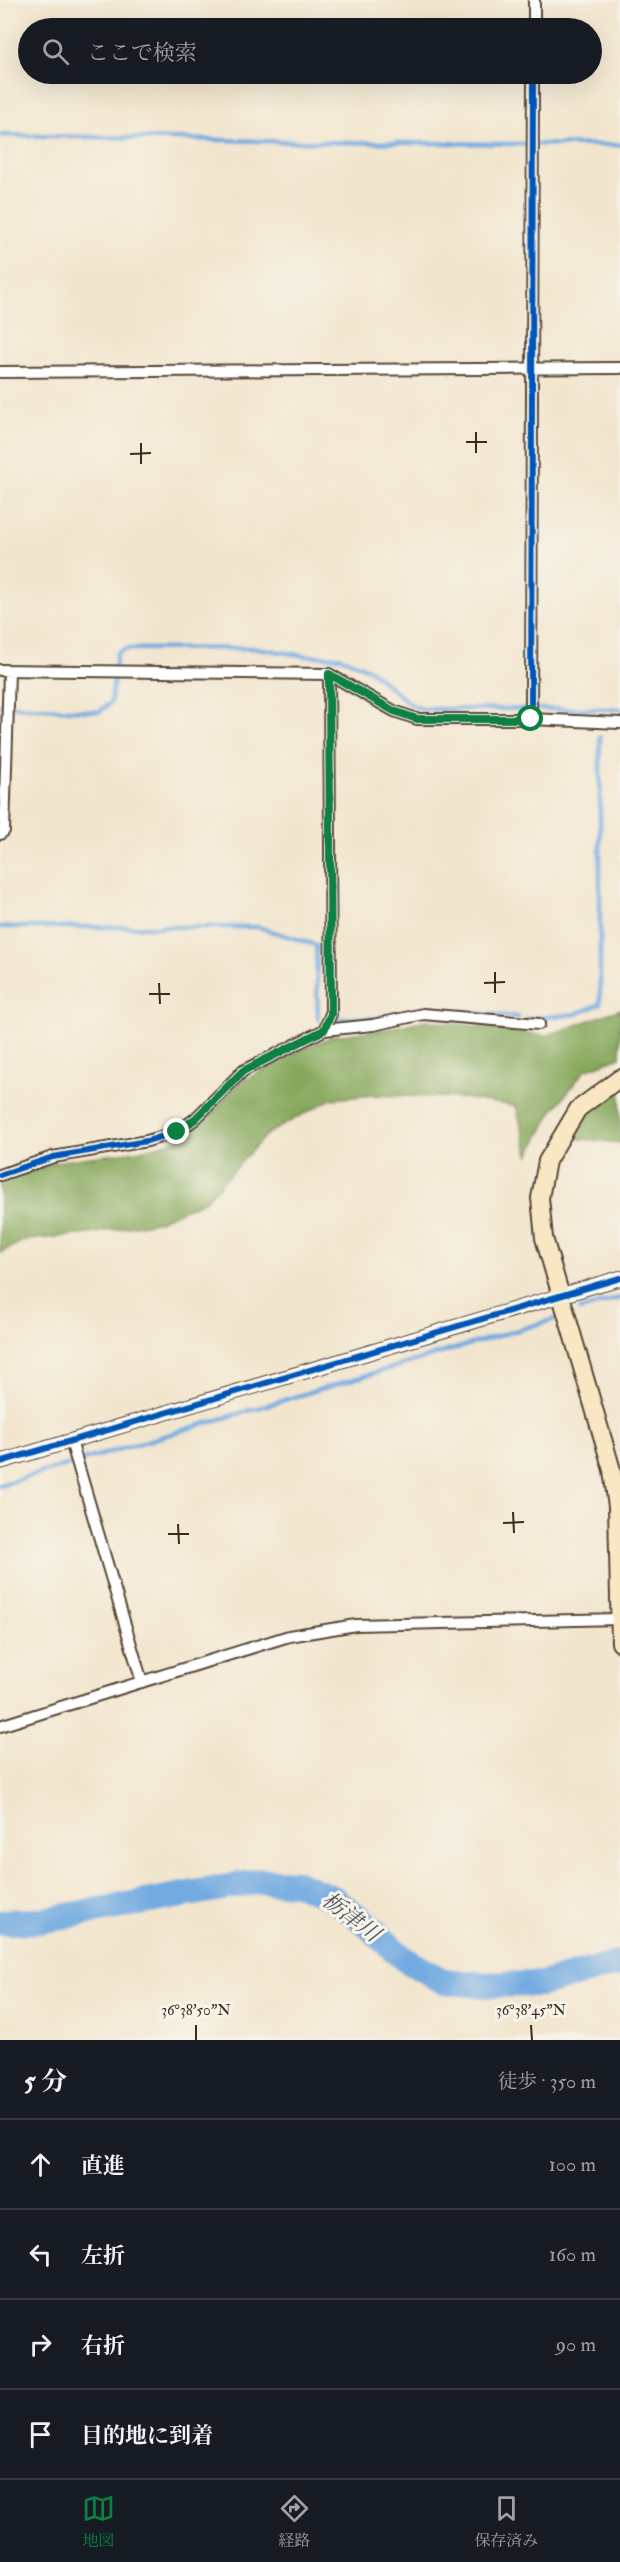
<!DOCTYPE html>
<html lang="ja">
<head>
<meta charset="utf-8">
<style>
	:root { --surface:#171b24; --page:#20242c; --text:#f1f3f6; --muted:#9ea1a6; --line:#363941; --accent:#0b8043 }
	body { margin:0; font-family:"IM FELL Double Pica","Noto Serif JP",serif; background:var(--page); color:var(--text) }
	.stop { position:absolute; width:18px; height:18px; margin:-14px; border:4px solid #0b8043; border-radius:50%; background:#fff }
	.stop.end { background:#0b8043; border-color:#fff; box-shadow:0 2px 6px #0008 }
	.list { margin:0; padding:0; list-style:none }
	h2 { display:flex; justify-content:space-between; align-items:center; height:78px; margin:0; padding:0 24px; font-size:26px }
	h2 small { font-size:20px; font-weight:400; color:var(--muted) }
	.list li { display:grid; grid-template-columns:39px 1fr auto; gap:18px; align-items:center; box-sizing:border-box; height:90px; padding:0 24px; border-top:2px solid var(--line) }
	.list b { display:block; font-size:22px; white-space:nowrap }
	.list em { font-size:20px; font-style:normal; color:var(--muted) }
	.icon { flex:none; width:33px; height:33px; fill:none; stroke:currentColor; stroke-width:2; stroke-linecap:round; stroke-linejoin:round }
	.map { position:relative; flex:none; width:620px; height:2040px; overflow:hidden }
	.search { position:absolute; background:var(--surface); box-shadow:0 6px 24px #0002; left:18px; right:18px; top:18px; height:66px; display:flex; align-items:center; gap:15px; box-sizing:border-box; padding:0 21px; border-radius:33px; color:var(--muted); font-size:22px }
	.sheet { height:438px; background:var(--surface) }
	nav { display:flex; justify-content:space-around; align-items:center; box-sizing:border-box; height:84px; border-top:2px solid var(--line); background:var(--surface); font-size:16px; color:var(--muted) }
	nav a { display:grid; justify-items:center; gap:3px }
	nav .on { color:var(--accent) }
	.map>svg:first-child { display:block }
	.forest { fill:#86a85c; stroke:#60693d; stroke-width:1.5 }
	.lines { fill:none; stroke-linecap:round; stroke-linejoin:round }
	.stream { stroke:#72aae1; stroke-width:4.5 }
	.river { stroke:#72aae1; stroke-width:26 }
	.minor-casing { stroke:#564638; stroke-width:14 }
	.tertiary-casing { stroke:#564638; stroke-width:16 }
	.secondary-casing { stroke:#564638; stroke-width:20 }
	.minor { stroke:#fff; stroke-width:10 }
	.tertiary { stroke:#fff; stroke-width:14 }
	.secondary { stroke:#f9e7c3; stroke-width:16 }
	.cycleway-casing { stroke:#f7f3e8; stroke-width:10 }
	.cycleway { stroke:#0057b8; stroke-width:6 }
	.route { stroke:#0b8043; stroke-width:8 }
	.ticks { fill:none; stroke:#3b2a1e; stroke-width:2 }
	.labels { text-anchor:middle; dominant-baseline:central; stroke-width:6; stroke-linejoin:round; paint-order:stroke }
	.water-label { font-size:22px; font-style:italic; fill:#4e5762; stroke:#f7f3e8 }
	.ticks-label { font-size:15px; text-anchor:middle; fill:#3b2a1e; stroke:#f7f3e8; stroke-width:6; stroke-linejoin:round; paint-order:stroke }
</style>
</head>
<body>
<div class="map">
<svg width="620" height="2040" viewBox="0 0 620 2040">
	<rect width="100%" height="100%" fill="#f7f3e8"/>
	<filter id="ink" filterUnits="userSpaceOnUse"><feTurbulence type="fractalNoise" baseFrequency=".0167" numOctaves="2"/><feDisplacementMap in="SourceGraphic" scale="12" xChannelSelector="R" yChannelSelector="G"/><feConvolveMatrix kernelMatrix="1 2 1 2 8 2 1 2 1" color-interpolation-filters="sRGB"/></filter>
	<filter id="wash" filterUnits="userSpaceOnUse"><feTurbulence type="fractalNoise" baseFrequency=".008" numOctaves="4" result="noise"/><feDisplacementMap in="SourceGraphic" scale="24" xChannelSelector="R" yChannelSelector="G"/><feGaussianBlur stdDeviation="1.35" result="paint"/><feColorMatrix in="noise" values="0 0 0 0 0 0 0 0 0 0 0 0 0 0 0 0 0 1.4 0 .05"/><feComposite in="paint" operator="in"/></filter>
	<g filter="url(#wash)">
		<rect width="100%" height="100%" fill="#f2e5cd"/>
		<path class="forest" d="M620,1009V1057L585,1070L552,1112L529,1155L516,1106L464,1098L374,1095L331,1099L267,1134L206,1200L156,1222L90,1234L25,1240L0,1253V1180L60,1161L137,1151L179,1140L208,1119L236,1085L294,1053L333,1036L387,1029L426,1020L546,1036Z
			M620,1088V1143L573,1138L589,1109Z"/>
		<g class="lines">
			<path class="stream" d="M0,135L306,142L620,145
				M0,705L99,712L111,702L117,653L126,649L257,648L306,656L340,657L369,669L410,704L422,709H620
				M0,927H258L316,945L318,1019
				M411,1012L421,1008L518,1017
				M335,1019L386,1018
				M527,1019L576,1014L600,1004V737
				M580,1310L620,1298
				M0,1485L555,1319"/>
			<path class="river" d="M0,1922L39,1921L261,1881L297,1883L333,1898L363,1921L404,1959L443,1981L481,1985L541,1984L620,1963"/>
		</g>
	</g>
	<g filter="url(#ink)">
		<g class="lines">
			<defs>
				<path id="minor" d="M534,28V0
					M0,372L620,368
					M0,670L329,674L394,711L417,719H531L620,723
					M531,719L533,74
					M0,834L4,831L9,672
					M324,1030L373,1025L423,1014L539,1024
					M0,1175L53,1157L147,1141L177,1132L195,1119L243,1071L324,1030L331,1014L329,674
					M71,1441L142,1682
					M0,1726L289,1636L356,1625L619,1619"/>
				<path id="tertiary" d="M0,1462L620,1278"/>
				<path id="secondary" d="M620,1078L578,1109L547,1161L540,1198L544,1238L612,1470L617,1507L620,1643"/>
			</defs>
			<use href="#minor" class="minor-casing"/>
			<use href="#tertiary" class="tertiary-casing"/>
			<use href="#secondary" class="secondary-casing"/>
			<use href="#minor" class="minor"/>
			<use href="#tertiary" class="tertiary"/>
			<use href="#secondary" class="secondary"/>
			<defs>
				<path id="cycleway" d="M531,719L533,74
					M0,1175L53,1157L147,1141L177,1132L195,1119L243,1071L324,1030L331,1014L329,674
					M0,1462L620,1278"/>
			</defs>
			<use href="#cycleway" class="cycleway-casing"/>
			<use href="#cycleway" class="cycleway"/>
		</g>
	</g>
	<g class="lines" filter="url(#ink)">
		<path class="route" d="M177,1132L195,1119L243,1071L324,1030L331,1014L329,674L394,711L417,719H531"/>
	</g>
	<path class="ticks" d="M476,432V453M466,442H487M141,443V464M130,454L151,453M495,972V993M159,983L160,1004M484,983L505,982M149,994H170M513,1512L514,1533M503,1523L524,1522M178,1524L179,1544M168,1534H189M196,2025V2040M531,2025L532,2040"/>
	<g class="labels">
		<g class="water-label">
			<text transform="translate(351 1917) rotate(37)">栃津川</text>
		</g>
	</g>
	<g class="ticks-label">
		<text x="196" y="2015">36°38'50"N</text>
		<text x="531" y="2015">36°38'45"N</text>
	</g>
</svg>
<div class="stop" style="left:531px;top:719px"></div>
<div class="stop end" style="left:177px;top:1132px"></div>
<div class="search"><svg class="icon" aria-label="search" viewBox="0 0 24 24"><circle cx="10" cy="10" r="6"/><path d="M15 15l6 6"/></svg>ここで検索</div>
</div>
<section class="sheet">
<h2>5 分<small>徒歩 · 350 m</small></h2>
<ul class="list">
<li><svg class="icon" aria-label="ahead" viewBox="0 0 24 24"><path d="M12 20V5M6 11l6-6 6 6"/></svg><div><b>直進</b></div><em>100 m</em></li>
<li><svg class="icon" aria-label="left" viewBox="0 0 24 24"><path d="M17 20v-9H6M10 6l-5 5 5 5"/></svg><div><b>左折</b></div><em>160 m</em></li>
<li><svg class="icon" aria-label="right" viewBox="0 0 24 24"><path d="M7 20v-9h11M14 6l5 5-5 5"/></svg><div><b>右折</b></div><em>90 m</em></li>
<li><svg class="icon" aria-label="arrive" viewBox="0 0 24 24"><path d="M6 21V4h12l-3 4 3 4H6"/></svg><div><b>目的地に到着</b></div></li>
</ul>
</section>
<nav>
<a class="on"><svg class="icon" aria-label="map" viewBox="0 0 24 24"><path d="M3 6l6-2 6 2 6-2v14l-6 2-6-2-6 2zM9 4v14M15 6v14"/></svg>地図</a>
<a><svg class="icon" aria-label="directions" viewBox="0 0 24 24"><path d="M12 3l9 9-9 9-9-9zM9 14v-3h6M13 9l2 2-2 2"/></svg>経路</a>
<a><svg class="icon" aria-label="saved" viewBox="0 0 24 24"><path d="M7 4h10v16l-5-4-5 4z"/></svg>保存済み</a>
</nav>
</body>
</html>
